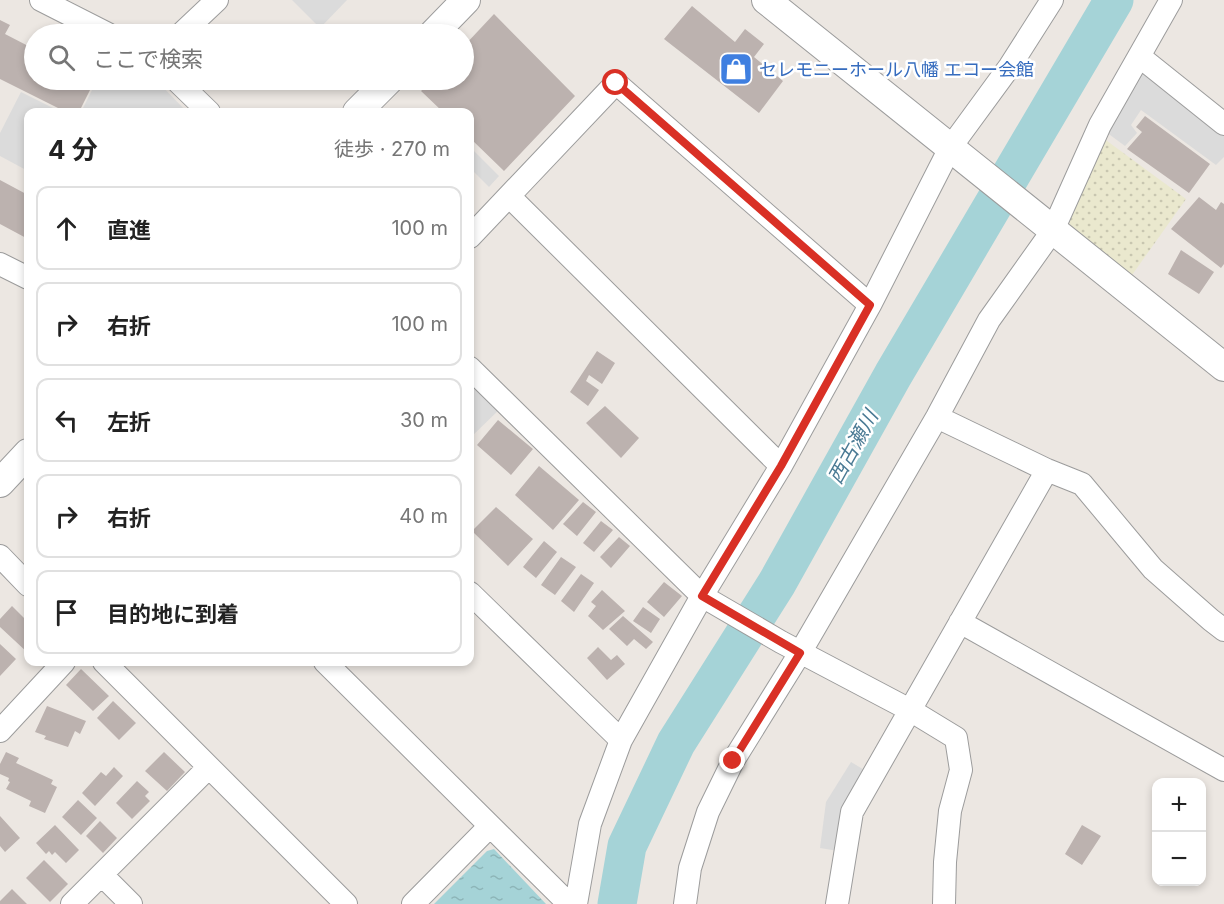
<!DOCTYPE html>
<html lang="ja">
<head>
<meta charset="utf-8">
<style>
	:root { --surface:#fff; --page:#f2f2f2; --text:#222; --muted:#767676; --line:#e0e0e0 }
	body { margin:0; font-family:Inter,"Noto Sans JP",sans-serif; background:var(--page); color:var(--text) }
	.controls { position:absolute; right:18px; bottom:18px; display:grid; overflow:hidden; border-radius:12px; box-shadow:0 3px 9px #0003 }
	.controls button { width:54px; height:54px; display:grid; place-items:center; padding:0; border:0; border-bottom:2px solid var(--line); background:var(--surface); color:var(--text); font:30px sans-serif }
	.stop { position:absolute; width:18px; height:18px; margin:-14px; border:4px solid #d93025; border-radius:50%; background:#fff }
	.stop.end { background:#d93025; border-color:#fff; box-shadow:0 2px 6px #0008 }
	.list { margin:0; padding:0; list-style:none }
	h2 { display:flex; justify-content:space-between; align-items:center; height:78px; margin:0; padding:0 24px; font-size:26px }
	h2 small { font-size:20px; font-weight:400; color:var(--muted) }
	.list li { display:grid; grid-template-columns:39px 1fr auto; gap:18px; align-items:center; box-sizing:border-box; height:84px; margin:0 12px 12px; padding:0 12px; border:2px solid var(--line); border-radius:12px }
	.list b { display:block; font-size:22px; white-space:nowrap }
	.list em { font-size:20px; font-style:normal; color:var(--muted) }
	.icon { flex:none; width:33px; height:33px; fill:none; stroke:currentColor; stroke-width:2; stroke-linecap:round; stroke-linejoin:round }
	.map { position:relative; flex:none; width:1224px; height:904px; overflow:hidden }
	.search { position:absolute; background:var(--surface); box-shadow:0 3px 9px #0003; left:24px; top:24px; width:450px; height:66px; display:flex; align-items:center; gap:15px; box-sizing:border-box; padding:0 21px; border-radius:33px; color:var(--muted); font-size:22px }
	.panel { position:absolute; background:var(--surface); box-shadow:0 3px 9px #0003; left:24px; top:108px; width:450px; height:558px; border-radius:12px }
	.map>svg:first-child { display:block }
	.farmland { fill:url(#farmland-dots) }
	.parking { fill:#dbdbdb }
	.water { fill:url(#water-ripples) }
	.lines { fill:none; stroke-linecap:round; stroke-linejoin:round }
	.river { stroke:#a5d3d7; stroke-width:39 }
	.building { fill:#bcb2af }
	.minor-casing { stroke:#9c9c9c; stroke-width:24 }
	.tertiary-casing { stroke:#9c9c9c; stroke-width:30 }
	.minor { stroke:#fff; stroke-width:22 }
	.tertiary { stroke:#fff; stroke-width:28 }
	.route { stroke:#d93025; stroke-width:8 }
	.labels { text-anchor:middle; dominant-baseline:central; stroke-width:5; stroke-linejoin:round; paint-order:stroke }
	.shop-label { font-size:18px; fill:#366cbe; stroke:#fff; text-anchor:start }
	.water-label { font-size:20px; font-style:italic; fill:#4a7a94; stroke:#fff }
</style>
</head>
<body>
<div class="map">
<svg width="1224" height="904" viewBox="0 0 1224 904">
	<defs>
		<pattern id="farmland-dots" width="8" height="8" patternUnits="userSpaceOnUse" patternTransform="scale(1.5)"><rect width="8" height="8" fill="#eae8ce"/><path d="M2 2h.1M6 6h.1" fill="none" stroke="#c8c6b0" stroke-width="1.8" stroke-linecap="round"/></pattern>
		<pattern id="water-ripples" width="26" height="14" patternUnits="userSpaceOnUse" patternTransform="scale(1.5)"><rect width="26" height="14" fill="#a5d3d7"/><path d="M2 4q2-2 4 0t4 0M15 11q2-2 4 0t4 0" fill="none" stroke="#8db5b8"/></pattern>
	</defs>
	<rect width="100%" height="100%" fill="#ece7e2"/>
	<path class="farmland" d="M1103,138L1186,199L1132,275L1069,228L1071,209Z"/>
	<path class="parking" d="M292,0H347L320,28Z
		M1140,68L1224,132V157L1216,165L1141,110L1131,125L1137,133L1125,146L1106,132Z
		M97,80H156L187,112H81Z
		M21,92L61,112H28V171L0,156V133Z
		M470,147L499,176L489,187L470,168Z
		M470,371L504,405L470,438Z
		M851,762L866,771L838,851L820,848L826,802Z"/>
	<path class="water" d="M494,849L546,904H434L487,851Z"/>
	<g class="lines">
		<path class="river" d="M617,904L627,846L676,743L777,583L893,375L1114,0"/>
	</g>
	<path class="building" d="M692,6L735,42L745,29L764,44L754,57L783,81L759,113L664,39Z
		M494,14L575,96L504,171L470,138V112H443L421,91L432,80H464V46Z
		M0,20L10,25L5,34L34,49V80H95L79,112H66L0,79Z
		M1145,116L1210,164L1189,193L1127,149L1142,132L1136,127Z
		M0,180L28,195V239L0,224Z
		M1199,197L1216,210L1221,202L1224,204V264L1221,268L1171,229Z
		M1181,250L1214,272L1199,294L1168,274Z
		M597,351L615,363L602,384L589,375L586,381L599,390L588,406L570,392Z
		M605,406L639,438L621,458L586,423Z
		M498,420L533,449L511,475L477,445Z
		M539,466L579,500L553,530L515,495Z
		M583,502L596,512L577,536L563,524Z
		M496,507L533,539L508,566L472,531Z
		M601,521L613,530L594,552L583,543Z
		M619,537L630,546L611,568L600,557Z
		M544,541L557,552L536,578L523,567Z
		M561,557L576,567L555,595L541,585Z
		M581,574L594,583L574,612L561,601Z
		M664,582L682,596L664,617L647,602Z
		M602,590L625,611L603,630L588,616L596,606L591,602Z
		M12,606L28,622V653L0,627V619Z
		M643,607L660,619L651,633L633,621Z
		M623,616L653,642L646,649L634,639L627,646L609,629Z
		M0,644L16,659L0,676Z
		M598,647L611,660L617,655L625,664L607,680L587,658Z
		M81,669L109,696L93,711L66,685Z
		M113,701L136,723L119,740L97,718Z
		M47,706L86,721L80,734L75,731L68,747L44,739L46,736L35,732Z
		M6,752L19,758L16,763L53,780L51,784L57,787L45,813L29,806L31,801L6,789L10,782L8,781L9,778L0,774V764Z
		M164,752L185,772L167,791L145,771Z
		M114,767L123,776L95,806L82,793L101,772L106,776Z
		M137,781L149,792L145,796L150,801L132,819L116,803Z
		M78,800L97,818L81,835L62,817Z
		M0,816L20,838L5,852L0,846Z
		M100,821L117,838L103,853L86,836Z
		M55,825L79,850L66,863L55,852L52,855L49,851L46,854L36,843Z
		M1082,825L1101,836L1082,865L1065,854Z
		M44,860L68,884L50,902L26,878Z
		M12,889L27,904H0V901Z"/>
	<g class="lines">
		<defs>
			<path id="minor" d="M41,0L108,34
				M181,34L217,0
				M1139,56L1224,124
				M176,80L209,112
				M509,196L781,466
				M470,237L616,83L870,305
				M0,264L28,278
				M470,368L702,596L781,642L910,710L956,738L961,770L950,811L945,862L944,904
				M937,417L1047,470L1082,484L1153,569L1211,620L1224,630
				M0,556L28,585
				M470,593L621,740
				M960,622L1224,770
				M104,662L346,904
				M325,662L569,904
				M0,731L64,662
				M102,875L131,904
				M72,904L209,767
				M413,904L490,826
				M576,904L590,824L621,740L702,596L781,466L870,305L950,148L1010,66L1052,0
				M685,904L690,868L708,812L733,761L800,653L937,417L989,320L1053,230L1100,125L1171,0
				M837,904L852,812L1047,470"/>
			<path id="tertiary" d="M766,0L1224,367
				M433,34L466,0
				M357,112L389,80
				M0,483L28,453"/>
		</defs>
		<use href="#minor" class="minor-casing"/>
		<use href="#tertiary" class="tertiary-casing"/>
		<use href="#minor" class="minor"/>
		<use href="#tertiary" class="tertiary"/>
	</g>
	<g class="lines">
		<path class="route" d="M616,83L870,305L781,466L702,596L800,653L733,761"/>
	</g>
	<defs>
		<symbol id="shop-square" viewBox="-11 -11 22 22"><rect x="-9" y="-9" width="18" height="18" rx="4" fill="#3f7fe0" stroke="#fff"/><path d="M-5-2.5h2.3a2.7 3.5 0 0 1 5.4 0H5L5.5 6h-11ZM-1.5-2.5h3a1.5 2.3 0 0 0-3 0Z" fill="#fff"/></symbol>
	</defs>
	<g fill-rule="evenodd">
		<use href="#shop-square" x="717" y="50" width="38" height="38"/>
	</g>
	<g class="labels">
		<g class="shop-label">
			<text x="759" y="69">セレモニーホール八幡 エコー会館</text>
		</g>
		<g class="water-label">
			<text transform="translate(853 447) rotate(-61)">西古瀬川</text>
		</g>
	</g>
</svg>
<div class="controls">
<button>+</button>
<button>−</button>
</div>
<div class="stop" style="left:616px;top:83px"></div>
<div class="stop end" style="left:733px;top:761px"></div>
<div class="search"><svg class="icon" aria-label="search" viewBox="0 0 24 24"><circle cx="10" cy="10" r="6"/><path d="M15 15l6 6"/></svg>ここで検索</div>
<section class="panel">
<h2>4 分<small>徒歩 · 270 m</small></h2>
<ul class="list">
<li><svg class="icon" aria-label="ahead" viewBox="0 0 24 24"><path d="M12 20V5M6 11l6-6 6 6"/></svg><div><b>直進</b></div><em>100 m</em></li>
<li><svg class="icon" aria-label="right" viewBox="0 0 24 24"><path d="M7 20v-9h11M14 6l5 5-5 5"/></svg><div><b>右折</b></div><em>100 m</em></li>
<li><svg class="icon" aria-label="left" viewBox="0 0 24 24"><path d="M17 20v-9H6M10 6l-5 5 5 5"/></svg><div><b>左折</b></div><em>30 m</em></li>
<li><svg class="icon" aria-label="right" viewBox="0 0 24 24"><path d="M7 20v-9h11M14 6l5 5-5 5"/></svg><div><b>右折</b></div><em>40 m</em></li>
<li><svg class="icon" aria-label="arrive" viewBox="0 0 24 24"><path d="M6 21V4h12l-3 4 3 4H6"/></svg><div><b>目的地に到着</b></div></li>
</ul>
</section>
</div>
</body>
</html>
